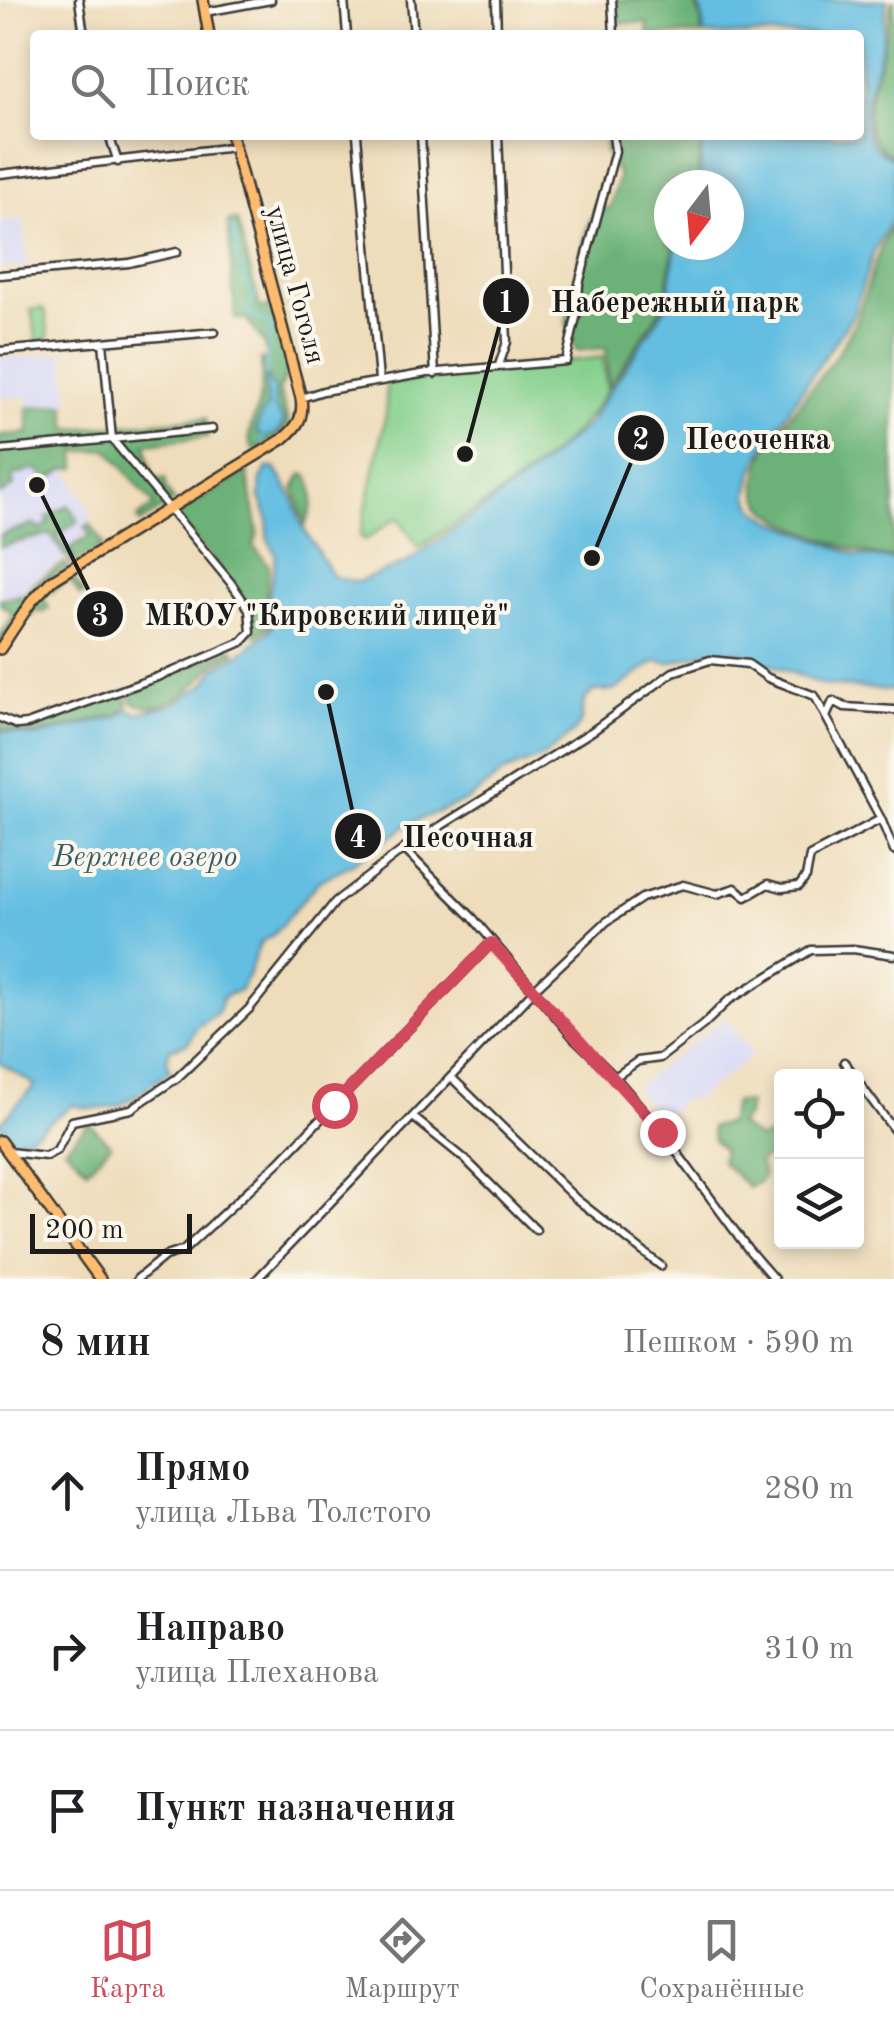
<!DOCTYPE html>
<html lang="ru">
<head>
<meta charset="utf-8">
<style>
	:root { --surface:#fff; --page:#f2f2f2; --text:#202124; --muted:#757577; --line:#e0e0e0; --accent:#d1495b }
	body { margin:0; font-family:"Old Standard TT",serif; background:var(--page); color:var(--text) }
	.controls { position:absolute; right:30px; bottom:30px; display:grid; overflow:hidden; border-radius:10px; box-shadow:0 5px 15px #0003 }
	.controls button { width:90px; height:90px; display:grid; place-items:center; padding:0; border:0; border-bottom:2px solid var(--line); background:var(--surface); color:var(--text); font:50px sans-serif }
	.compass { position:absolute; left:654px; top:170px; width:90px; height:90px; border-radius:50%; background:var(--surface); box-shadow:0 5px 15px #0003; rotate:196deg }
	.scale { position:absolute; left:30px; bottom:25px; width:162px; box-sizing:border-box; padding-left:10px; border:5px solid #1c1c1c; border-top:0; font-size:28px; line-height:35px; white-space:nowrap; color:#1c1c1c; -webkit-text-stroke:8px #fbf7ec; paint-order:stroke }
	.stop { position:absolute; width:30px; height:30px; margin:-22px; border:8px solid #d1495b; border-radius:50%; background:#fff }
	.stop.end { background:#d1495b; border-color:#fff; box-shadow:0 2px 10px #0008 }
	.list { margin:0; padding:0; list-style:none }
	h2 { display:flex; justify-content:space-between; align-items:center; height:130px; margin:0; padding:0 40px; font-size:42px }
	h2 small { font-size:32px; font-weight:400; color:var(--muted) }
	.list li { display:grid; grid-template-columns:65px 1fr auto; gap:30px; align-items:center; box-sizing:border-box; height:160px; padding:0 40px; border-top:2px solid var(--line) }
	.list b { display:block; font-size:38px; white-space:nowrap }
	.list p { margin:0; font-size:32px; white-space:nowrap; color:var(--muted) }
	.list em { font-size:32px; font-style:normal; color:var(--muted) }
	.icon { flex:none; width:55px; height:55px; fill:none; stroke:currentColor; stroke-width:2; stroke-linecap:round; stroke-linejoin:round }
	.map { position:relative; flex:none; width:894px; height:1279px; overflow:hidden }
	.search { position:absolute; background:var(--surface); box-shadow:0 5px 15px #0003; left:30px; right:30px; top:30px; height:110px; display:flex; align-items:center; gap:25px; box-sizing:border-box; padding:0 35px; border-radius:10px; color:var(--muted); font-size:38px }
	.sheet { height:610px; background:var(--surface) }
	nav { display:flex; justify-content:space-around; align-items:center; box-sizing:border-box; height:140px; border-top:2px solid var(--line); background:var(--surface); font-size:28px; color:var(--muted) }
	nav a { display:grid; justify-items:center; gap:5px }
	nav .on { color:var(--accent) }
	.map>svg:first-child { display:block }
	.built { fill:#d6d7f8 }
	.green { fill:#85d08d; stroke:#507654; stroke-width:2.5 }
	.forest { fill:#6cb278; stroke:#44674a; stroke-width:2.5 }
	.water { fill:#63bee1; stroke:#406d7e; stroke-width:2.5 }
	.lines { fill:none; stroke-linecap:round; stroke-linejoin:round }
	.stream { stroke:#63bee1; stroke-width:2.5 }
	.minor-casing { stroke:#3c3934; stroke-width:11 }
	.major-casing { stroke:#3c3934; stroke-width:14 }
	.minor { stroke:#fff; stroke-width:6 }
	.major { stroke:#fdbc6f; stroke-width:9 }
	.route { stroke:#d1495b; stroke-width:12 }
	.labels { text-anchor:middle; dominant-baseline:central; stroke-width:8; stroke-linejoin:round; paint-order:stroke }
	.street-label { font-size:28px; fill:#1c1c1c; stroke:#fbf7ec }
	.water-label { font-size:30px; font-style:italic; fill:#385d6b; stroke:#fbf7ec }
	.leader { fill:none; stroke:#1c1c1c; stroke-width:4 }
	.callout-dot { fill:#1c1c1c; stroke:#fbf7ec; stroke-width:4 }
	.mark-label { font-size:30px; text-anchor:middle; font-weight:bold; fill:#fff }
	.callout-label { font-size:30px; text-anchor:middle; font-weight:bold; fill:#1c1c1c; stroke:#fbf7ec; stroke-width:8; stroke-linejoin:round; paint-order:stroke }
</style>
</head>
<body>
<div class="map">
<svg width="894" height="1279" viewBox="0 0 894 1279">
	<rect width="100%" height="100%" fill="#fbf7ec"/>
	<filter id="ink" filterUnits="userSpaceOnUse"><feTurbulence type="fractalNoise" baseFrequency=".01" numOctaves="2"/><feDisplacementMap in="SourceGraphic" scale="20" xChannelSelector="R" yChannelSelector="G"/><feConvolveMatrix kernelMatrix="1 2 1 2 8 2 1 2 1" color-interpolation-filters="sRGB"/></filter>
	<filter id="wash" filterUnits="userSpaceOnUse"><feTurbulence type="fractalNoise" baseFrequency=".0048" numOctaves="4" result="noise"/><feDisplacementMap in="SourceGraphic" scale="40" xChannelSelector="R" yChannelSelector="G"/><feGaussianBlur stdDeviation="2.25" result="paint"/><feColorMatrix in="noise" values="0 0 0 0 0 0 0 0 0 0 0 0 0 0 0 0 0 1.4 0 .05"/><feComposite in="paint" operator="in"/></filter>
	<g filter="url(#wash)">
		<rect width="100%" height="100%" fill="#eedcba"/>
		<path class="built" d="M23,219L27,266L0,268V221Z
			M65,353L69,402L28,406L27,396L1,399L0,359Z
			M56,452L90,510L92,521L84,527L88,534L68,547L72,555L31,581L22,592L0,597V460Z
			M725,1018L753,1055L692,1101L688,1097L659,1119L635,1087Z"/>
		<path class="green" d="M42,308L46,313L49,338L37,342L31,310Z
			M603,357L607,390C564,461 486,501 419,548L398,517L365,540L360,536L386,413V383Z"/>
		<path class="forest" d="M617,0H693L701,17L702,35H648L647,23H619Z
			M892,0H894V157C851,136 872,91 881,56C886,38 888,19 892,0Z
			M605,135H701L698,185H669V214L664,225L669,232V245H674L664,305L609,387L606,348L576,351L566,322L588,225L596,210L610,208L619,176L605,152Z
			M237,220L260,308L273,306L289,371L279,389L289,425L272,442L253,450C243,433 256,419 259,402C262,388 262,374 261,360L267,358L265,344L245,318L235,319L228,221Z
			M894,222V558C866,555 843,547 817,536C768,517 738,501 769,444C795,405 829,372 851,330C869,294 872,256 894,222Z
			M65,404L68,429L206,418L208,437L146,444L153,479H165L166,490L174,501L140,523L137,519L154,505L108,449L76,452L77,468L65,469L47,481L38,469L12,476L14,486L0,495V435L29,433L27,408Z
			M247,471L258,532L254,546L269,566L265,607L270,625L257,635L253,633L251,608L176,515Z
			M302,474L308,476C317,493 313,508 305,525L294,489Z
			M68,505L79,521L57,535L71,555L66,558L50,534L0,547V535L34,524L39,530L49,523L46,518Z
			M90,524L104,545L71,565L69,561L75,556L70,548L90,536L85,527Z
			M65,563L68,568L49,579L0,644V636L13,613L1,605L0,599L25,594L34,583Z
			M70,572L84,594L80,596L70,580L43,597L49,608L42,613L37,610L33,616L28,613L40,595Z
			M233,648L235,652C227,658 214,663 208,671C190,692 162,718 132,702L130,691Z
			M125,692L128,704L119,714L36,735L0,729V721L28,726Z
			M734,1102L749,1103L747,1116L738,1125L760,1139L781,1128V1148L759,1162L764,1175L758,1183L748,1187L721,1161L723,1150L713,1140L711,1127L728,1123Z
			M89,1123L111,1145L87,1169L65,1148Z"/>
		<path class="water" d="M696,0H887C884,16 884,32 881,47C873,83 843,140 894,159V215L874,251L853,315L765,445L753,470L748,496L755,509L773,521L856,555L894,560V691L823,685L737,651L708,652L669,663L656,661L615,690L593,691L584,701L581,722L575,731L543,757L506,771L468,800L410,823L352,864L319,881L274,934L260,943L248,976L239,990L223,997L217,1013L197,1027L188,1043L170,1049L167,1058L170,1072C133,1092 124,1119 73,1105L30,1136L13,1142L0,1123L35,1085L0,1063V731L35,737L117,717L128,709L137,713L171,706L205,684L215,669L247,649L272,628L267,607L276,555L267,537L268,519L260,497L261,479L267,468H275L293,497L302,526L333,577L358,582L406,563L522,481L587,425L666,307L676,245H729V185H699L703,135H859V35H704L702,13Z
			M265,373L275,391V408L284,421L278,433L263,438L256,431L261,415L268,407Z"/>
		<g class="lines">
			<path class="stream" d="M230,226C242,241 232,258 245,273L244,281L255,296L247,311C254,321 266,317 271,329L265,375
				M262,434L263,444"/>
		</g>
	</g>
	<g filter="url(#ink)">
		<g class="lines">
			<defs>
				<path id="minor" d="M79,0L84,35
					M344,0L347,35
					M411,0L414,35
					M496,0L497,35
					M612,0L614,35
					M205,12L271,0
					M109,135L118,162
					M357,135L379,380
					M421,135L435,374
					M498,135L507,342L499,365
					M0,174L234,147
					M0,275L129,263L177,252
					M103,342L112,439L212,429
					M0,351L215,332
					M301,398L323,391L427,373L566,361L577,313L579,284L615,151L613,135
					M0,450L112,439L231,583L249,609L251,632L242,642L174,671L27,724L17,725L0,718
					M894,710L845,707L833,701L826,717L881,819L894,851
					M404,849L473,918L573,1037L615,1077L662,1132L748,1249L774,1279
					M844,1062L855,1076
					M615,1077L638,1061L660,1058L703,1025L729,1000L811,950L853,949L894,955
					M452,1078L575,1198L661,1266
					M856,1079L894,1130
					M413,1117L466,1160L536,1230
					M9,1152L46,1156L57,1150L72,1121L131,1109L177,1078L249,1009L336,901L404,849L594,730L673,672L710,660L748,664L768,678L815,696L826,717
					M137,1279L165,1256L184,1250L279,1162L491,943
					M257,1279L539,985L606,922L642,898L683,885L717,894L735,888L746,897L768,884L782,888L799,886L806,877L810,856L881,819"/>
				<path id="major" d="M203,0L209,35
					M0,649L31,602L51,581L283,439C298,426 304,418 301,398L231,135
					M0,1141L100,1279"/>
			</defs>
			<use href="#minor" class="minor-casing"/>
			<use href="#major" class="major-casing"/>
			<use href="#minor" class="minor"/>
			<use href="#major" class="major"/>
		</g>
	</g>
	<g class="lines" filter="url(#ink)">
		<path class="route" d="M334,1105L491,943L662,1132"/>
	</g>
	<g class="labels">
		<g class="street-label">
			<text transform="translate(294 285) rotate(75)">улица Гоголя</text>
		</g>
		<g class="water-label">
			<text x="145" y="858">Верхнее озеро</text>
		</g>
	</g>
	<path class="leader" d="M465 454L506 301M592 558L641 438M37 485L100 614M326 692L358 836"/>
	<g class="callout-dot">
		<circle cx="465" cy="454" r="10"/>
		<circle cx="592" cy="558" r="10"/>
		<circle cx="37" cy="485" r="10"/>
		<circle cx="326" cy="692" r="10"/>
		<circle cx="506" cy="301" r="25"/>
		<circle cx="641" cy="438" r="25"/>
		<circle cx="100" cy="614" r="25"/>
		<circle cx="358" cy="836" r="25"/>
	</g>
	<g class="mark-label">
		<text x="506" y="312">1</text>
		<text x="641" y="449">2</text>
		<text x="100" y="625">3</text>
		<text x="358" y="847">4</text>
	</g>
	<g class="callout-label">
		<text x="675" y="312">Набережный парк</text>
		<text x="758" y="449">Песоченка</text>
		<text x="327" y="625">МКОУ "Кировский лицей"</text>
		<text x="468" y="847">Песочная</text>
	</g>
</svg>
<div class="controls">
<button><svg class="icon" aria-label="locate" viewBox="0 0 24 24"><circle cx="12" cy="12" r="6"/><path d="M12 2v4M12 18v4M2 12h4M18 12h4"/></svg></button>
<button><svg class="icon" aria-label="layers" viewBox="0 0 24 24"><path d="M12 4l9 5-9 5-9-5zM3 14l9 5 9-5"/></svg></button>
</div>
<svg class="compass" viewBox="-18 -18 36 36"><path d="M0-13l5 13h-10z" fill="#e53935"/><path d="M0 13l5-13h-10z" fill="#757577"/></svg>
<div class="scale">200 m</div>
<div class="stop" style="left:334px;top:1105px"></div>
<div class="stop end" style="left:662px;top:1132px"></div>
<div class="search"><svg class="icon" aria-label="search" viewBox="0 0 24 24"><circle cx="10" cy="10" r="6"/><path d="M15 15l6 6"/></svg>Поиск</div>
</div>
<section class="sheet">
<h2>8 мин<small>Пешком · 590 m</small></h2>
<ul class="list">
<li><svg class="icon" aria-label="ahead" viewBox="0 0 24 24"><path d="M12 20V5M6 11l6-6 6 6"/></svg><div><b>Прямо</b><p>улица Льва Толстого</p></div><em>280 m</em></li>
<li><svg class="icon" aria-label="right" viewBox="0 0 24 24"><path d="M7 20v-9h11M14 6l5 5-5 5"/></svg><div><b>Направо</b><p>улица Плеханова</p></div><em>310 m</em></li>
<li><svg class="icon" aria-label="arrive" viewBox="0 0 24 24"><path d="M6 21V4h12l-3 4 3 4H6"/></svg><div><b>Пункт назначения</b></div></li>
</ul>
</section>
<nav>
<a class="on"><svg class="icon" aria-label="map" viewBox="0 0 24 24"><path d="M3 6l6-2 6 2 6-2v14l-6 2-6-2-6 2zM9 4v14M15 6v14"/></svg>Карта</a>
<a><svg class="icon" aria-label="directions" viewBox="0 0 24 24"><path d="M12 3l9 9-9 9-9-9zM9 14v-3h6M13 9l2 2-2 2"/></svg>Маршрут</a>
<a><svg class="icon" aria-label="saved" viewBox="0 0 24 24"><path d="M7 4h10v16l-5-4-5 4z"/></svg>Сохранённые</a>
</nav>
</body>
</html>
